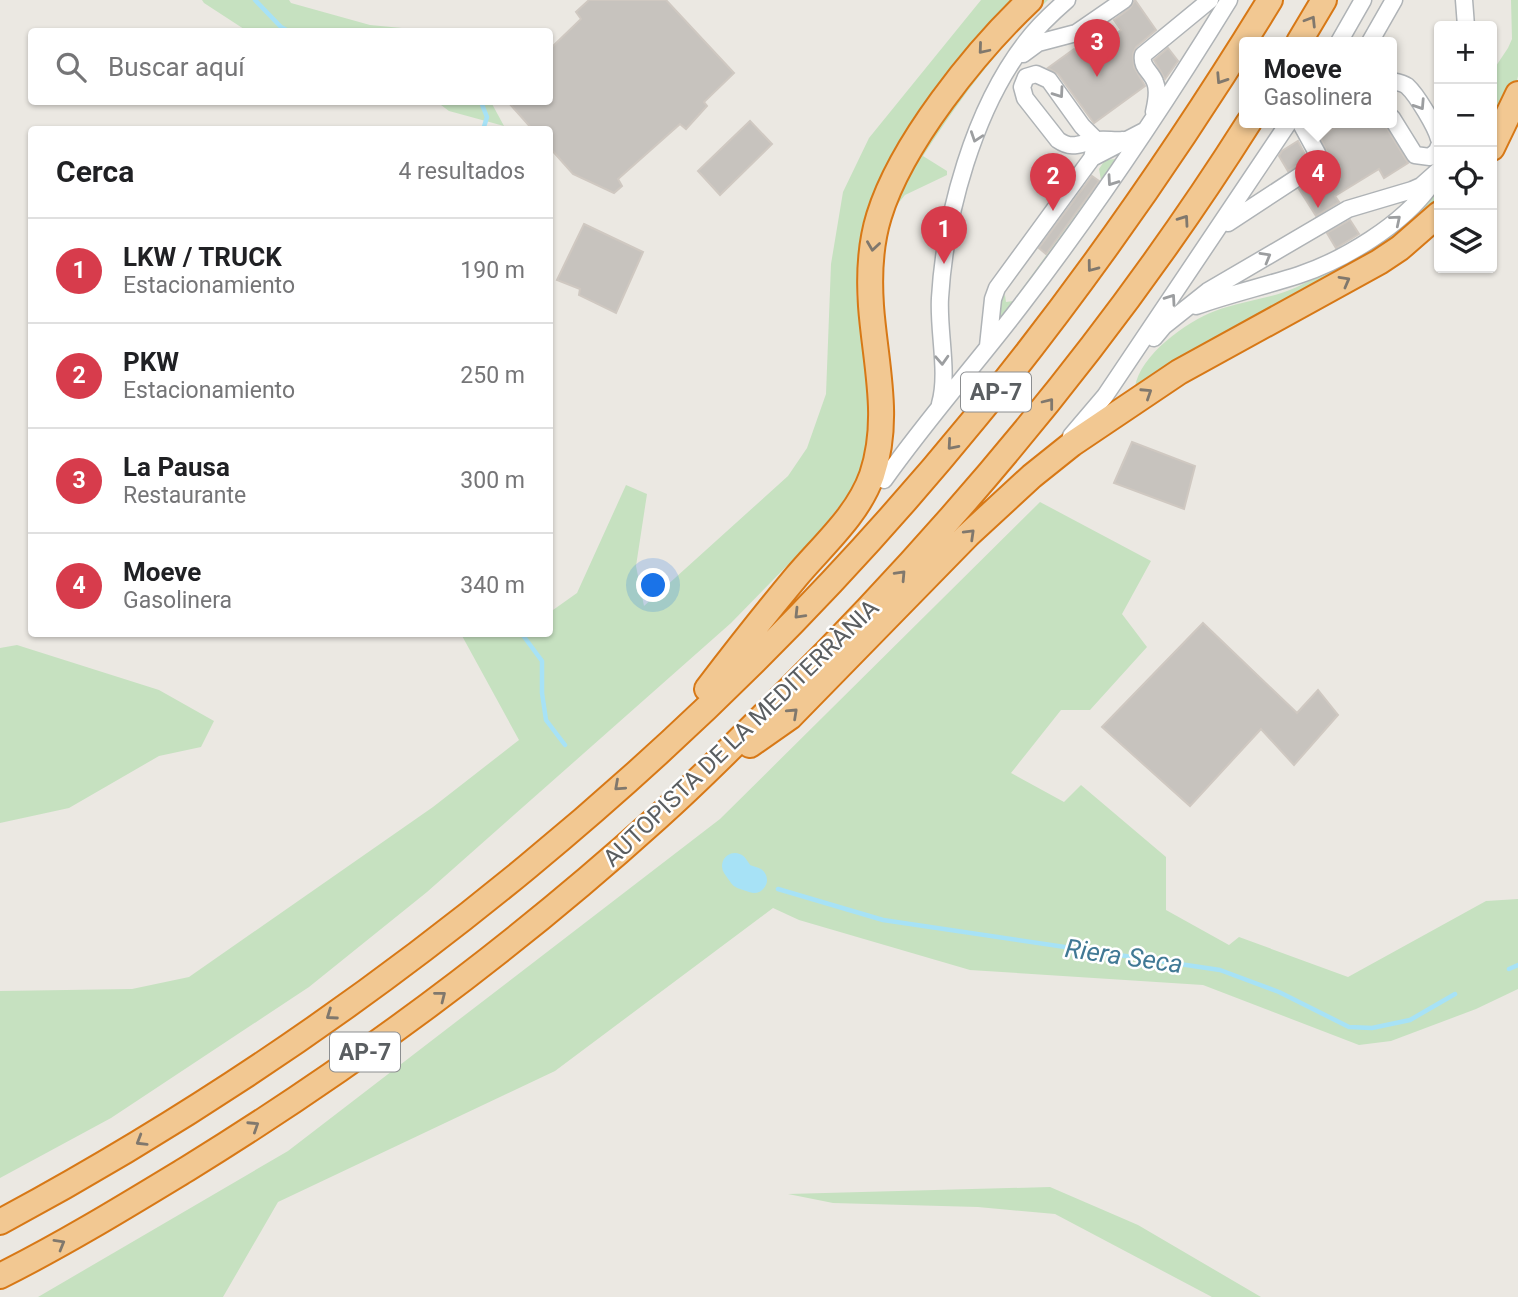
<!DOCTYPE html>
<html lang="es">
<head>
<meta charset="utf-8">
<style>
	:root { --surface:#fff; --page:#f6f6f6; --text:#202124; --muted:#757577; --line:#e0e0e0; --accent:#d73c4c }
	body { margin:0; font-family:Roboto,sans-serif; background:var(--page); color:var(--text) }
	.controls { position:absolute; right:21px; top:21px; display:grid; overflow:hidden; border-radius:7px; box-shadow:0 2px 5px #0004 }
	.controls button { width:63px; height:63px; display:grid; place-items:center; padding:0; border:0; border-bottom:2px solid var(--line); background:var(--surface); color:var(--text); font:35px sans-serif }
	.you { position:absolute; left:654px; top:586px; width:24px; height:24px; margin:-18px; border:5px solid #fff; border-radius:50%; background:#1a73e8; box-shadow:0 0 0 10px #1a73e833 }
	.badge { display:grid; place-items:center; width:46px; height:46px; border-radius:50%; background:var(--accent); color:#fff; font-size:23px; font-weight:700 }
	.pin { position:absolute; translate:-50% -58px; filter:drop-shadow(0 2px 4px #0008) }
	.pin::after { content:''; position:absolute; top:37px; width:24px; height:21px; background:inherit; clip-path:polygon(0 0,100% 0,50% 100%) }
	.popup { position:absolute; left:1239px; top:37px; width:158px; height:91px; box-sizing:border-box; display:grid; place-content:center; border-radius:7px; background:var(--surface); filter:drop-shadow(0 2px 5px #0005); font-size:23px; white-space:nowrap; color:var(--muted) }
	.popup b { font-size:26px; color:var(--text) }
	.popup::after { content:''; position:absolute; left:50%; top:100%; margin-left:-14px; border:14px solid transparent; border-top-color:var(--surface) }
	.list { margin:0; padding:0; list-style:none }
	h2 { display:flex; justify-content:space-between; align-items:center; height:91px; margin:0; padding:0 28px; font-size:30px }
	h2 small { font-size:23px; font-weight:400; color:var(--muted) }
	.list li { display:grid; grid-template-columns:46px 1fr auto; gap:21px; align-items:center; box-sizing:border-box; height:105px; padding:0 28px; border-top:2px solid var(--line) }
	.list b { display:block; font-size:26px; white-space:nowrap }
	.list p { margin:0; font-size:23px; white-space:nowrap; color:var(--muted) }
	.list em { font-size:23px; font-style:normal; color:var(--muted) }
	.icon { flex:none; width:38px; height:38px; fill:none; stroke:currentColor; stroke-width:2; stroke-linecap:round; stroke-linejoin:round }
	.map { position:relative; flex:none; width:1518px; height:1297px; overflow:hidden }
	.search { position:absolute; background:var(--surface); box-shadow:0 2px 5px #0004; left:28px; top:28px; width:525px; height:77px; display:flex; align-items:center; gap:18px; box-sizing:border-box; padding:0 24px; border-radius:7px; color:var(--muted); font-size:26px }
	.panel { position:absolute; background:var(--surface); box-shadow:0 2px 5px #0004; left:28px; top:126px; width:525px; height:511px; border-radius:7px }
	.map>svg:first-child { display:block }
	.green { fill:#c6e1c0 }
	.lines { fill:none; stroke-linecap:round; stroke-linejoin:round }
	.stream { stroke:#a7e2f6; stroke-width:4.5 }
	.river { stroke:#a7e2f6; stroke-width:26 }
	.building { fill:#c7c3be; stroke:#cfc8c1; stroke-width:2 }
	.minor-casing { stroke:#afb3b6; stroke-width:19 }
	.highway-casing { stroke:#d77816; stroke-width:28 }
	.minor { stroke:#fff; stroke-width:16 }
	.highway { stroke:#f2c892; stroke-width:24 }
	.oneway { stroke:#80786d }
	.oneway2 { stroke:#9c9ea0 }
	.labels { text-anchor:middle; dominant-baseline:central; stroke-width:5; stroke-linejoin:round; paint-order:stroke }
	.shield { fill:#fff; stroke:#8c8e90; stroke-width:2 }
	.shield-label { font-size:23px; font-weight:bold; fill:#5a5e61 }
	.street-label { font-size:24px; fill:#5a5e61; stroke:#fff }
	.water-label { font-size:26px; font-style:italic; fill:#417995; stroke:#fff }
</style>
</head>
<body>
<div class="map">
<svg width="1518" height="1297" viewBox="0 0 1518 1297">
	<rect width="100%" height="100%" fill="#ebe8e2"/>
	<path class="green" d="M202,0H289L291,3L370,25L434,31H247L204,3Z
		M981,0H1016L891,159L864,220L856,294L868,382V449L852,490L815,537L731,623L427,892L309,987L111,1118L0,1178V991L132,989L189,977L433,807L519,740L461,634H550V604L553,610L577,593L626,485L647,494L636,566L644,606L788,476L807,448L826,394L831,264L843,192L869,138Z
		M1041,0H1048C999,46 959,100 923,156L947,171V175L905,195L896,206L892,200L960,92Z
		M1511,0H1518V76L1516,86L1492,134V72L1508,48L1512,39Z
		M437,102H491L504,126L449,111Z
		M1116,159L1119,163L998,324L999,300L1005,295L1006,302L1013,301L1101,180L1099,169L1105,160Z
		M1439,190V203L1411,231L1135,387C1140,355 1186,322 1215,311C1241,301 1271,299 1297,287C1330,271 1366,252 1396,231C1412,220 1426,204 1439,190Z
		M1040,502L1151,561L1122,614L1147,647L1090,710H1061L1011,773L1064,802L1081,785L1166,857V910L1229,945L1239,937L1348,977L1486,901L1518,899V989L1476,1009L1391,1041L1359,1045L1203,985L970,970L799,920L773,908L555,1071L278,1202L223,1297H38L288,1151L720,819Z
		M17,645L159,690L214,721L201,747L159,756L69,808L0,823V648Z
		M1050,1187L1138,1225L1261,1297H1212L1055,1214L978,1207L833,1203L788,1194Z"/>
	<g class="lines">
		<path class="stream" d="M255,0L281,27L290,32
			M481,102L487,117L483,130
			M522,634L542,661V693L546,720L565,745
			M778,889L883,920L1220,970L1279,992L1349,1027L1372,1028L1410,1020L1455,994
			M1509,969L1518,965"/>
		<path class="river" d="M735,866L742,876L754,880"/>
	</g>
	<path class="building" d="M589,0H666L734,73L704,102L707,106L686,129L680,124L618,179L622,186L614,193L573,174L550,148V130H533L508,102H550V49L581,19L576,12Z
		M1135,0L1156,30L1136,47L1133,54L1134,67L1145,86L1094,123L1058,74L1048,68L1074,49L1080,56L1090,48L1092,51L1121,30L1114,20L1130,8Z
		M1168,48L1178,61L1165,79L1154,60Z
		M750,121L772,144L720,195L698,171Z
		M1344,122H1383L1408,163L1384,178L1379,169L1335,196L1339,202L1316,216L1299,189L1327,169V152L1320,137Z
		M1298,141L1307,159L1288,171L1279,156L1282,151Z
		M1092,176L1099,181L1046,254L1039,248Z
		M1350,220L1359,234L1336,248L1327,233Z
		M584,224L643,252L616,313L579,295L580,289L557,280Z
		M1132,442L1195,466L1184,509L1114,483Z
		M1203,623L1297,713L1318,690L1338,715L1294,765L1261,729L1190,806L1102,727Z"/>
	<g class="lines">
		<defs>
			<path id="minor" d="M1464,0L1466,26
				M1339,42L1363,0
				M1370,42L1394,0
				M1023,54L1038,43L1076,33L1124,0
				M1392,81C1397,82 1403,83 1407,86C1417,95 1436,127 1439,139
				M1154,112C1156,103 1159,91 1155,82C1151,71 1141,68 1143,55L1210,0
				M1392,118L1415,155L1430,157L1437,151L1439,146
				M1092,158L1095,146L1093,137L1082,126L1049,80L1036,74L1026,77L1022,87L1025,98L1058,140C1074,151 1081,142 1098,140C1106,139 1115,141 1123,140
				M1228,223L1318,164L1317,153L1300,122
				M1196,306C1230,294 1265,286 1299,275C1344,260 1402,225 1430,186
				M1154,338L1164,326L1208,291L1348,209L1412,190L1421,186L1439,170
				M988,346L993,299L997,288L1092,158L1144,131
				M940,404C949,373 938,331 940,298C945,214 974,109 1026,42C1038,26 1052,13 1067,0
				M1071,436L1105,396L1289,122
				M884,480C927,419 977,363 1022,304C1097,206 1165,104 1229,0"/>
			<path id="highway" d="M1299,42L1324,0
				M1492,148L1518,94
				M707,689C736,651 766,613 796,577C823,545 858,515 872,475C891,419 875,362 871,306C869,277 870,245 879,216C901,144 975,52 1030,0
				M750,745L790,717L968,535L1032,476L1072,444L1179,372L1379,262L1400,248L1439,214
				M0,1222C370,1023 710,743 976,417C1084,285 1181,145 1270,0
				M0,1276C64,1244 126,1206 187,1169C354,1066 512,949 657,818C700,780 741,738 781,698C957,523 1116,332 1249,122"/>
		</defs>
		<use href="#minor" class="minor-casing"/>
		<use href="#highway" class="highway-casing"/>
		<use href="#minor" class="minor"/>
		<use href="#highway" class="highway"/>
	</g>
	<defs><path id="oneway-chevron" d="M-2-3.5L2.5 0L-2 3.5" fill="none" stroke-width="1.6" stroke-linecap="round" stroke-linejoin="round" transform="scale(1.75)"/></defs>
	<g class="oneway">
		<use href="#oneway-chevron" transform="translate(1311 21) rotate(-58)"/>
		<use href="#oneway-chevron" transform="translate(983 49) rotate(130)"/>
		<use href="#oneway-chevron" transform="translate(1221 79) rotate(123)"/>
		<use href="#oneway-chevron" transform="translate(1184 220) rotate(-55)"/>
		<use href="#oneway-chevron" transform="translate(873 246) rotate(98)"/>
		<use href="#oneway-chevron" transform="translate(1092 267) rotate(127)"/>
		<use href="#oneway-chevron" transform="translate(1345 281) rotate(-29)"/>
		<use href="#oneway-chevron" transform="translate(1147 393) rotate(-33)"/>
		<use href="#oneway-chevron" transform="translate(1049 403) rotate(-52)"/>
		<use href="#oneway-chevron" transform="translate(952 445) rotate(131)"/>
		<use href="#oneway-chevron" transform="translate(970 534) rotate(-44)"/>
		<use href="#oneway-chevron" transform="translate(901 575) rotate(-47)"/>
		<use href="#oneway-chevron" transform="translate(799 614) rotate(134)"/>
		<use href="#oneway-chevron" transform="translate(793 713) rotate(-43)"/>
		<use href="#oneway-chevron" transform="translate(619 786) rotate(138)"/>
		<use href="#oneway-chevron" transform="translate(441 996) rotate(-38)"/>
		<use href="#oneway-chevron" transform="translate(331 1015) rotate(145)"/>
		<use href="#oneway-chevron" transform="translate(254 1126) rotate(-33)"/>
		<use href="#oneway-chevron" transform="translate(141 1141) rotate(149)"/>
		<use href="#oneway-chevron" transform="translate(60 1244) rotate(-30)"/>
	</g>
	<g class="oneway2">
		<use href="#oneway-chevron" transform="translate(1059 93) rotate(55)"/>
		<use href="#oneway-chevron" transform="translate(1420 105) rotate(57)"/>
		<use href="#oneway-chevron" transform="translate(976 137) rotate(109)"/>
		<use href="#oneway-chevron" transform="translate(1112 181) rotate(125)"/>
		<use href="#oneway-chevron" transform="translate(1396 220) rotate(-40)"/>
		<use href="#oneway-chevron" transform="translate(1266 257) rotate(-30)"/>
		<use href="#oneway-chevron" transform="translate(1171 299) rotate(-55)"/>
		<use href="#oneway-chevron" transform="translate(942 360) rotate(87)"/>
	</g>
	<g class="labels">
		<g class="shield">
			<rect x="961" y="372.5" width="70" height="39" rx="5"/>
			<rect x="330" y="1032.5" width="70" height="39" rx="5"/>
		</g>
		<g class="shield-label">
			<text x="996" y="392">AP-7</text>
			<text x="365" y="1052">AP-7</text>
		</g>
		<g class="street-label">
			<text transform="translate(741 733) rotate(-44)">AUTOPISTA DE LA MEDITERRÀNIA</text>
		</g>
		<g class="water-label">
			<text transform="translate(1124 956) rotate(8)">Riera Seca</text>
		</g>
	</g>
</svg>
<div class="controls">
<button>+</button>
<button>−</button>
<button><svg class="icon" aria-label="locate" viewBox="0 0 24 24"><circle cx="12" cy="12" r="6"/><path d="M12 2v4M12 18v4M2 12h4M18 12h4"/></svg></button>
<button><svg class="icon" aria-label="layers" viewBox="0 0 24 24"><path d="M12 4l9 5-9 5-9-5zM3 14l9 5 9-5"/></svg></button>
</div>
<div class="you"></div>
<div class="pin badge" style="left:944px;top:264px">1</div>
<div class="pin badge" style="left:1053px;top:211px">2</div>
<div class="pin badge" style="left:1097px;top:77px">3</div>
<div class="pin badge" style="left:1318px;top:208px">4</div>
<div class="popup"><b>Moeve</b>Gasolinera</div>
<div class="search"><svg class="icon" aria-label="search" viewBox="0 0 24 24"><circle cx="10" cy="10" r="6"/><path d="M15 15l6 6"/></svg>Buscar aquí</div>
<section class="panel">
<h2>Cerca<small>4 resultados</small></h2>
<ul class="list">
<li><span class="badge">1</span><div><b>LKW / TRUCK</b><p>Estacionamiento</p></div><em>190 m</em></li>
<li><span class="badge">2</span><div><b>PKW</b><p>Estacionamiento</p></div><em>250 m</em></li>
<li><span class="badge">3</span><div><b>La Pausa</b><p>Restaurante</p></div><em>300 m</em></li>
<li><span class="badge">4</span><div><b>Moeve</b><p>Gasolinera</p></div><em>340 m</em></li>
</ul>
</section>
</div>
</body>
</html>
